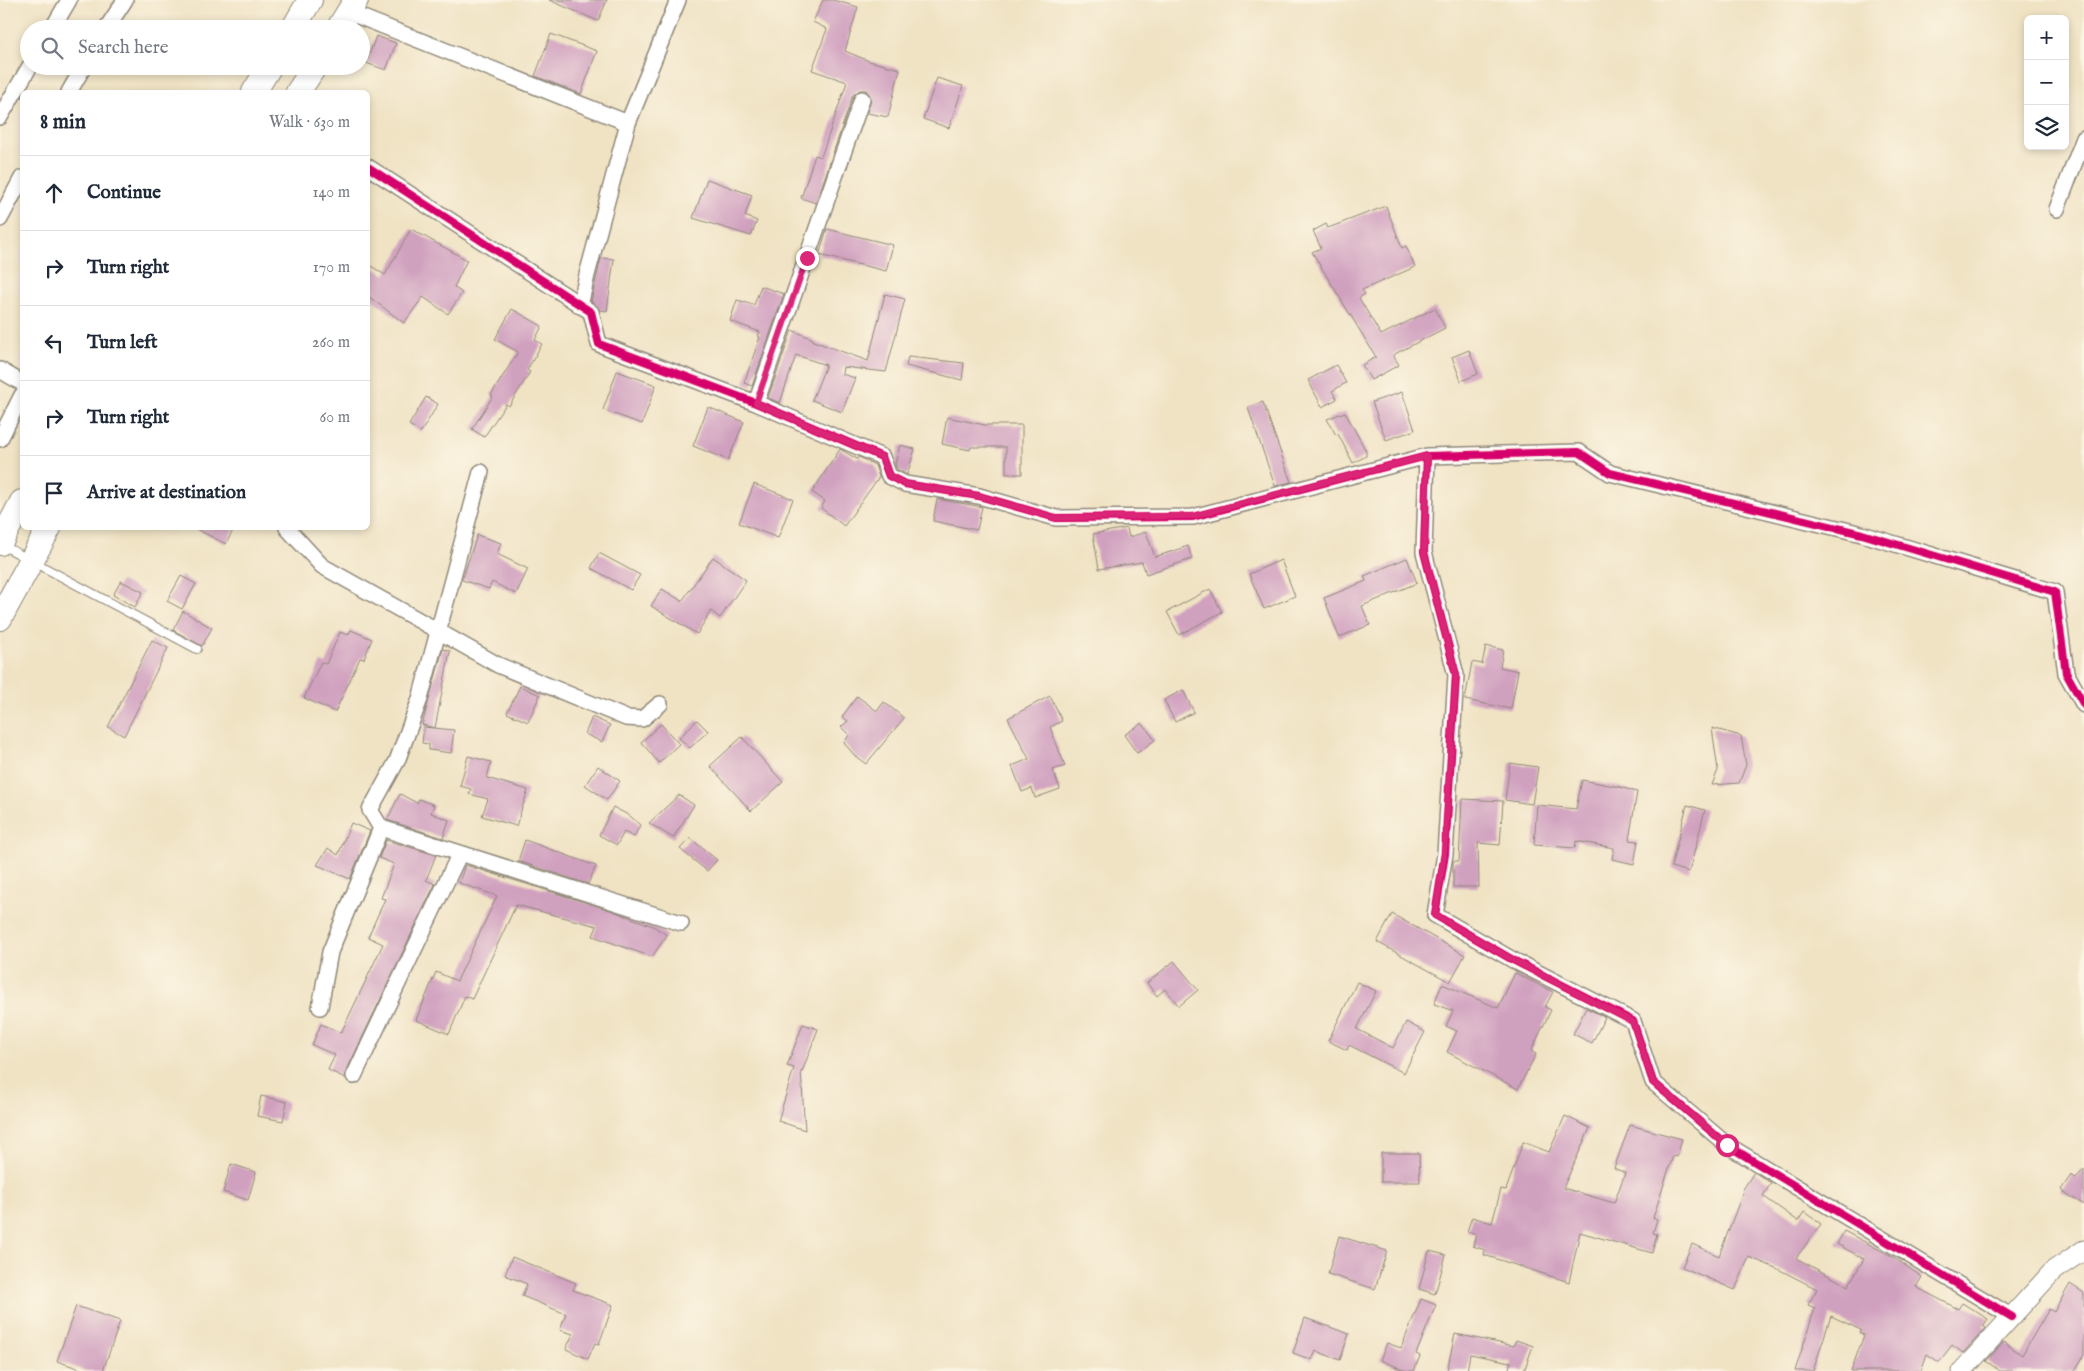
<!DOCTYPE html>
<html lang="en">
<head>
<meta charset="utf-8">
<style>
	:root { --surface:#fff; --page:#f2f2f3; --text:#1f2937; --muted:#747a83; --line:#e0e1e3 }
	body { margin:0; font-family:"IM FELL English",serif; background:var(--page); color:var(--text) }
	.controls { position:absolute; right:15px; top:15px; display:grid; overflow:hidden; border-radius:8px; box-shadow:0 2px 8px #0003 }
	.controls button { width:45px; height:45px; display:grid; place-items:center; padding:0; border:0; border-bottom:1px solid var(--line); background:var(--surface); color:var(--text); font:25px sans-serif }
	.stop { position:absolute; width:15px; height:15px; margin:-11px; border:4px solid #db2777; border-radius:50%; background:#fff }
	.stop.end { background:#db2777; border-color:#fff; box-shadow:0 1px 5px #0008 }
	.list { margin:0; padding:0; list-style:none }
	h2 { display:flex; justify-content:space-between; align-items:center; height:65px; margin:0; padding:0 20px; font-size:21px }
	h2 small { font-size:16px; font-weight:400; color:var(--muted) }
	.list li { display:grid; grid-template-columns:32px 1fr auto; gap:15px; align-items:center; box-sizing:border-box; height:75px; padding:0 20px; border-top:1px solid var(--line) }
	.list b { display:block; font-size:19px; white-space:nowrap }
	.list em { font-size:16px; font-style:normal; color:var(--muted) }
	.icon { flex:none; width:28px; height:28px; fill:none; stroke:currentColor; stroke-width:2; stroke-linecap:round; stroke-linejoin:round }
	.map { position:relative; flex:none; width:2084px; height:1371px; overflow:hidden }
	.search { position:absolute; background:var(--surface); box-shadow:0 2px 8px #0003; left:20px; top:20px; width:350px; height:55px; display:flex; align-items:center; gap:12px; box-sizing:border-box; padding:0 18px; border-radius:28px; color:var(--muted); font-size:19px }
	.panel { position:absolute; background:var(--surface); box-shadow:0 2px 8px #0003; left:20px; top:90px; width:350px; height:440px; border-radius:8px }
	.map>svg:first-child { display:block }
	.building { fill:#d0a0bf }
	.lines { fill:none; stroke-linecap:round; stroke-linejoin:round }
	.service-casing { stroke:#8e8778; stroke-width:10 }
	.minor-casing { stroke:#8e8778; stroke-width:18 }
	.tertiary-casing { stroke:#8e8778; stroke-width:21 }
	.trunk-casing { stroke:#8e8778; stroke-width:26 }
	.service { stroke:#fff; stroke-width:8 }
	.minor { stroke:#fff; stroke-width:15 }
	.tertiary { stroke:#fff; stroke-width:19 }
	.trunk { stroke:#fff; stroke-width:24 }
	.cycleway-casing { stroke:#fcf5e5; stroke-width:11 }
	.cycleway { stroke:#d6006c; stroke-width:8 }
	.route { stroke:#db2777; stroke-width:6 }
</style>
</head>
<body>
<div class="map">
<svg width="2084" height="1371" viewBox="0 0 2084 1371">
	<rect width="100%" height="100%" fill="#fcf5e5"/>
	<filter id="ink" filterUnits="userSpaceOnUse"><feTurbulence type="fractalNoise" baseFrequency=".02" numOctaves="2"/><feDisplacementMap in="SourceGraphic" scale="10" xChannelSelector="R" yChannelSelector="G"/><feConvolveMatrix kernelMatrix="1 2 1 2 8 2 1 2 1" color-interpolation-filters="sRGB"/></filter>
	<filter id="wash" filterUnits="userSpaceOnUse"><feTurbulence type="fractalNoise" baseFrequency=".0096" numOctaves="4" result="noise"/><feDisplacementMap in="SourceGraphic" scale="20" xChannelSelector="R" yChannelSelector="G"/><feGaussianBlur stdDeviation="1.12" result="paint"/><feColorMatrix in="noise" values="0 0 0 0 0 0 0 0 0 0 0 0 0 0 0 0 0 1.4 0 .05"/><feComposite in="paint" operator="in"/></filter>
	<g filter="url(#wash)">
		<rect width="100%" height="100%" fill="#f0e3c4"/>
		<g id="blocks">
			<path class="building" d="M549,0H607L598,21Z
				M823,0H833L858,7L845,51L869,61L900,69L888,117L867,113L871,98L866,90H860L853,95L816,203L801,198L815,155L821,157L847,82L812,70L827,29L813,22Z
				M551,34L597,51L581,94L535,76Z
				M376,36L396,43L386,70L366,63Z
				M937,78L963,86L949,128L923,119Z
				M707,179L752,195L745,216L757,221L751,236L693,218Z
				M1386,206L1402,248L1406,246L1415,267L1362,290L1365,294L1359,298L1381,335L1435,308L1445,328L1393,355L1399,365L1371,380L1362,365L1376,357L1312,252L1321,248L1313,231L1326,224L1328,228Z
				M411,229L467,260L454,287L462,293L448,314L423,297L404,323L368,296V264L385,275Z
				M827,229L893,245L886,271L819,255Z
				M601,258L614,259L607,311L600,310L591,301Z
				M761,286L784,294L752,386L744,383L760,337L758,336L760,332L730,321L737,300L754,305Z
				M885,294L905,299L886,372L843,367L842,374L855,378L842,412L812,400L826,365L796,355L780,403L768,398L792,330L813,339V341L868,361Z
				M512,309L542,326L535,340L542,344L527,370L530,372L509,406L506,404L484,437L472,429L493,396L491,395L518,352L495,339Z
				M1469,350L1478,374L1461,381L1452,357Z
				M908,357L964,363L962,380L906,366Z
				M1336,365L1346,383L1332,391L1337,399L1322,407L1308,380Z
				M617,371L656,385L642,424L603,410Z
				M1402,392L1415,430L1386,440L1372,402Z
				M426,397L438,404L421,432L409,425Z
				M1263,402L1291,482L1275,486L1248,408Z
				M708,407L744,422L728,460L693,446Z
				M1345,412L1366,451V456L1353,463L1338,434L1336,435L1327,419Z
				M947,417L985,425H1022V474H1006V447H971L970,450L942,444Z
				M900,445L915,449L907,475L897,469L895,464Z
				M840,449L857,459L859,457L875,465L879,477L844,526L821,508L825,501L812,492Z
				M754,484L793,499L778,538L739,523Z
				M937,499L982,507L977,530L933,521Z
				M194,528H234L226,544Z
				M1127,528L1129,537L1146,532L1155,557L1188,546L1192,559L1146,574L1142,562L1099,569L1093,534Z
				M477,535L501,543L497,554L528,569L516,594L492,582L489,589L462,580Z
				M599,553L640,575L631,590L591,568Z
				M713,557L746,580L720,618L711,611L697,634L651,606L662,589L682,601Z
				M1407,558L1417,583L1362,606L1370,625L1339,637L1324,598L1366,581L1364,576Z
				M1281,560L1295,596L1264,609L1249,574Z
				M181,576L196,584L182,609L167,601Z
				M121,581L143,592L135,607L113,595Z
				M1210,589L1222,612L1179,635L1167,612Z
				M183,611L212,628L202,646L173,630Z
				M351,630L372,639L364,659L360,658L335,712L304,698L321,662L326,664L340,632L348,635Z
				M152,640L168,648L124,736L108,727Z
				M1486,646L1503,650L1500,667L1518,671L1511,709L1465,700L1472,662L1482,664Z
				M443,649L450,651L435,728L422,725Z
				M520,686L540,695L528,722L507,713Z
				M1183,690L1194,712L1175,722L1164,700Z
				M857,696L877,711L884,702L904,718L866,764L855,756L844,743L849,735L841,727L848,721L842,717Z
				M1050,696L1062,721L1050,727L1065,766L1053,770L1060,789L1035,798L1032,788L1022,792L1012,766L1029,759L1008,718Z
				M592,717L610,725L602,742L585,734Z
				M697,720L708,731L690,748L679,738Z
				M1142,723L1155,740L1137,753L1124,735Z
				M661,724L679,744L659,763L641,742Z
				M424,727L454,730L451,753L429,750V744L422,743Z
				M1712,728L1741,736L1746,765L1739,783L1712,785L1718,770Z
				M742,737L783,782L751,811L710,766Z
				M468,756L491,762L487,778L528,790L516,826L482,816L488,799L469,794L471,789L460,786Z
				M1510,763L1538,767L1532,804L1505,800Z
				M598,766L620,781L607,800L585,785Z
				M1582,780L1620,787L1637,792L1629,840L1638,841L1634,864L1612,859L1614,848L1576,841L1575,848L1534,845L1537,805L1576,809Z
				M400,794L417,803L419,799L434,805L431,813L449,820L443,838L387,820Z
				M679,795L694,805L673,838L649,823Z
				M1462,799L1503,801L1500,845L1478,843L1479,887H1453V861H1459Z
				M1687,805L1705,810L1689,872L1671,867Z
				M613,807L630,816L640,825L634,837L624,832L617,845L599,835Z
				M351,823L370,831L350,879L317,865L328,848L338,855Z
				M690,838L717,860L707,871L680,849Z
				M386,840L436,855L426,880L435,884L346,1072L345,1078L328,1070L335,1055L312,1045L321,1024L341,1033L383,944L368,937L385,899L381,898L394,864L379,858Z
				M525,840L596,866L588,884L518,861Z
				M465,865L610,910L653,926L667,935L652,957L593,936L597,926L516,905L472,999L465,996L449,1034L416,1020L436,972L457,981L497,896L459,883Z
				M1392,914L1465,955L1450,982L1377,942Z
				M1174,961L1198,990L1179,1006L1165,989L1157,996L1147,983Z
				M1515,973L1553,992L1545,1007L1551,1010L1531,1051L1536,1054L1518,1089L1447,1052L1457,1031L1446,1026L1453,1011L1434,1004L1442,984L1498,1008Z
				M1357,982L1376,991L1357,1029L1393,1048L1406,1022L1425,1032L1404,1073L1349,1045L1347,1050L1328,1041Z
				M1586,1008L1605,1017L1592,1043L1573,1034Z
				M803,1024L818,1029L802,1072L801,1071L805,1130L778,1121L794,1068L787,1066Z
				M261,1096L287,1102L283,1121L257,1116Z
				M1565,1116L1590,1128L1563,1188L1614,1203L1625,1173L1614,1168L1630,1125L1682,1139L1677,1157L1673,1156L1653,1218L1657,1219L1653,1233L1657,1234L1652,1253L1580,1232L1569,1282L1484,1255L1485,1250L1473,1246L1476,1234L1467,1231L1472,1217L1492,1223L1501,1189L1506,1190L1523,1142L1549,1152Z
				M1381,1153H1419L1420,1182H1381Z
				M231,1164L256,1172L248,1200L223,1192Z
				M2084,1169V1205L2061,1190L2071,1175L2076,1178Z
				M1754,1172L1771,1183L1763,1196L1798,1221L1804,1212L1821,1224L1796,1258L1848,1286L1864,1259L1837,1244L1844,1231L1890,1255L1922,1277L1916,1287L1958,1309L1962,1303L1988,1319L1983,1326L1986,1328L1963,1353L1952,1345L1939,1362L1927,1354L1921,1371H1851L1864,1335L1859,1333L1861,1330L1831,1316L1813,1371H1795L1815,1308L1808,1305L1817,1289L1778,1269L1749,1257L1735,1290L1682,1267L1692,1244L1719,1256L1743,1192L1742,1191Z
				M1339,1236L1387,1251L1375,1289L1328,1274Z
				M1429,1251L1446,1255L1435,1294L1419,1289Z
				M512,1257L576,1283L573,1290L613,1305L599,1344L595,1343L588,1359L566,1349L573,1334L560,1330L566,1314L522,1296L527,1284L505,1275Z
				M2070,1284L2084,1293V1355L2075,1371H2000L1986,1361L2004,1342L2022,1355L2049,1309L2054,1312Z
				M1421,1299L1436,1305L1416,1354L1420,1356L1414,1371H1407L1380,1360L1387,1343L1401,1348Z
				M76,1306L120,1321L103,1371H86L57,1361Z
				M1305,1318L1349,1334L1340,1360L1316,1351L1312,1360L1293,1353Z
				M1455,1334L1514,1346L1516,1340L1533,1346L1524,1371H1508L1511,1362L1470,1354L1467,1371H1447Z"/>
		</g>
	</g>
	<g filter="url(#ink)">
		<use href="#blocks" fill-opacity="0" stroke="#8e8778" stroke-width="1"/>
		<g class="lines">
			<defs>
				<path id="service" d="M2,545L197,649"/>
				<path id="minor" d="M348,12L628,123
					M52,29L69,0
					M106,29L125,0
					M69,92L84,66
					M0,117L30,66
					M368,167L591,312L599,344L756,403L882,457L889,476L905,484L979,496L1056,518L1193,517L1427,456L1424,552L1456,675L1445,854L1435,915L1513,960L1633,1021L1653,1082L1727,1145L2012,1317
					M2057,209L2084,138
					M0,219L22,178
					M580,306L587,275L628,123L678,0
					M0,370L22,383
					M756,403L862,99
					M0,439L22,395
					M1427,456L1579,452L1610,473L1862,534L2055,592L2066,673L2084,705
					M287,528L322,566L438,631L498,665L626,718L642,719L660,704
					M381,828L681,923
					M320,1007L330,952L381,828L370,810L397,761L420,699L481,472
					M354,1076L460,853"/>
				<path id="tertiary" d="M1962,1371L2054,1270L2084,1250"/>
				<path id="trunk" d="M293,29L310,0
					M338,29L356,0
					M254,92L270,66
					M298,92L315,66
					M0,543L22,502
					M0,618L49,528"/>
			</defs>
			<use href="#service" class="service-casing"/>
			<use href="#minor" class="minor-casing"/>
			<use href="#tertiary" class="tertiary-casing"/>
			<use href="#trunk" class="trunk-casing"/>
			<use href="#service" class="service"/>
			<use href="#minor" class="minor"/>
			<use href="#tertiary" class="tertiary"/>
			<use href="#trunk" class="trunk"/>
			<defs>
				<path id="cycleway" d="M368,167L591,312L599,344L756,403L882,457L889,476L905,484L979,496L1056,518L1193,517L1427,456L1424,552L1456,675L1445,854L1435,915L1513,960L1633,1021L1653,1082L1727,1145L2012,1317
					M1427,456L1579,452L1610,473L1862,534L2055,592L2066,673L2084,705"/>
			</defs>
			<use href="#cycleway" class="cycleway-casing"/>
			<use href="#cycleway" class="cycleway"/>
		</g>
	</g>
	<g class="lines" filter="url(#ink)">
		<path class="route" d="M807,258L756,403L882,457L889,476L905,484L979,496L1056,518L1193,516L1427,456L1424,552L1456,675L1444,854L1435,915L1513,960L1633,1022L1653,1082L1727,1145"/>
	</g>
</svg>
<div class="controls">
<button>+</button>
<button>−</button>
<button><svg class="icon" aria-label="layers" viewBox="0 0 24 24"><path d="M12 4l9 5-9 5-9-5zM3 14l9 5 9-5"/></svg></button>
</div>
<div class="stop" style="left:1727px;top:1145px"></div>
<div class="stop end" style="left:807px;top:258px"></div>
<div class="search"><svg class="icon" aria-label="search" viewBox="0 0 24 24"><circle cx="10" cy="10" r="6"/><path d="M15 15l6 6"/></svg>Search here</div>
<section class="panel">
<h2>8 min<small>Walk · 630 m</small></h2>
<ul class="list">
<li><svg class="icon" aria-label="ahead" viewBox="0 0 24 24"><path d="M12 20V5M6 11l6-6 6 6"/></svg><div><b>Continue</b></div><em>140 m</em></li>
<li><svg class="icon" aria-label="right" viewBox="0 0 24 24"><path d="M7 20v-9h11M14 6l5 5-5 5"/></svg><div><b>Turn right</b></div><em>170 m</em></li>
<li><svg class="icon" aria-label="left" viewBox="0 0 24 24"><path d="M17 20v-9H6M10 6l-5 5 5 5"/></svg><div><b>Turn left</b></div><em>260 m</em></li>
<li><svg class="icon" aria-label="right" viewBox="0 0 24 24"><path d="M7 20v-9h11M14 6l5 5-5 5"/></svg><div><b>Turn right</b></div><em>60 m</em></li>
<li><svg class="icon" aria-label="arrive" viewBox="0 0 24 24"><path d="M6 21V4h12l-3 4 3 4H6"/></svg><div><b>Arrive at destination</b></div></li>
</ul>
</section>
</div>
</body>
</html>
